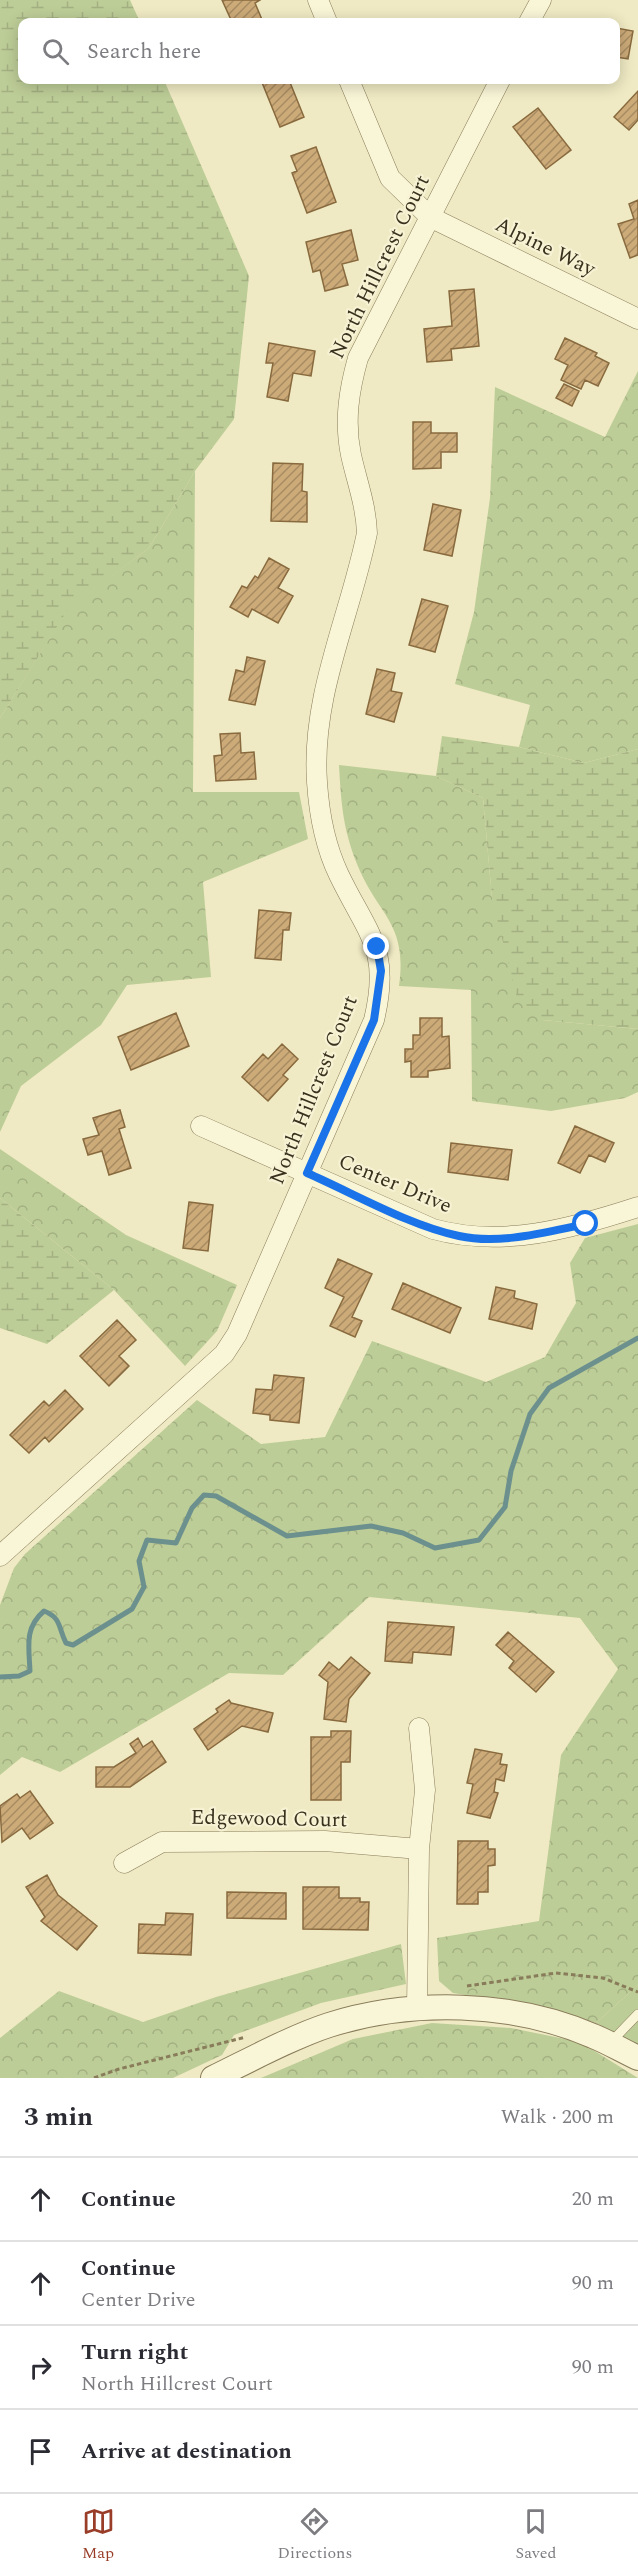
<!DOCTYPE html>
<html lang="en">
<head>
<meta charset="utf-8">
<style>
	:root { --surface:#fff; --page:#f2f2f3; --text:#2b2b33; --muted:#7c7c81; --line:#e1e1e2; --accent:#993d29 }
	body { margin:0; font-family:Spectral,serif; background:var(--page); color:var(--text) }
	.stop { position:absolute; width:18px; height:18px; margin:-14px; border:4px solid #1a73e8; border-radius:50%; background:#fff }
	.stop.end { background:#1a73e8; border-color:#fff; box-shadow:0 2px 6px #0008 }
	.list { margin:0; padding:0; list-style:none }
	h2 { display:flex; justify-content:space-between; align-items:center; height:78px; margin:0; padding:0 24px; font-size:26px }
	h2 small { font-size:20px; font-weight:400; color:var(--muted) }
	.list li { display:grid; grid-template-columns:39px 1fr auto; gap:18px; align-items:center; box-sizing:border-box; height:84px; padding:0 24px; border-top:2px solid var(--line) }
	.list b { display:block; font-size:22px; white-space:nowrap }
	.list p { margin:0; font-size:20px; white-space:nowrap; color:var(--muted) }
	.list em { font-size:20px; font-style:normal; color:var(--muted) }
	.icon { flex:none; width:33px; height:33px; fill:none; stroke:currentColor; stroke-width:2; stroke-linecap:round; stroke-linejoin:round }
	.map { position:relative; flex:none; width:638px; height:2078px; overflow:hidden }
	.search { position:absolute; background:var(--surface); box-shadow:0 3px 15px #0003; left:18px; right:18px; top:18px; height:66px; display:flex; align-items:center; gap:15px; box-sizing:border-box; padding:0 21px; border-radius:12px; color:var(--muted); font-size:22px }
	.sheet { height:414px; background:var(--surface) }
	nav { display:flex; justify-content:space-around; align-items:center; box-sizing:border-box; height:84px; border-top:2px solid var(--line); background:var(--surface); font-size:16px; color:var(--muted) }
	nav a { display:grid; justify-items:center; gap:3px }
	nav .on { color:var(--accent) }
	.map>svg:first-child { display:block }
	.forest { fill:url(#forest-crowns) }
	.wetland { fill:url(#wetland-marsh) }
	.park { fill:#bdcd97 }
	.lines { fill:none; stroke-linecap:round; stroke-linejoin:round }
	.stream { stroke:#6c908d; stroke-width:5 }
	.building { fill:url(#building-hatch); stroke:#896a3f; stroke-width:1.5 }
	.service-casing { stroke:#897c5a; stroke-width:10 }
	.minor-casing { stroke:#897c5a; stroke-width:21 }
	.tertiary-casing { stroke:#897c5a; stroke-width:26 }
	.path { stroke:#897c5a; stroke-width:3; stroke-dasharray:4.5 3; stroke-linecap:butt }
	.service { stroke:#f9f5d7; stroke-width:9 }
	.minor { stroke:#f9f5d7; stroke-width:20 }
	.tertiary { stroke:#f9f5d7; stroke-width:24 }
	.route { stroke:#1a73e8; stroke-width:8 }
	.labels { text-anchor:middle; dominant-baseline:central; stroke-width:4.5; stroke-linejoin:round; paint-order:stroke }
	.street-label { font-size:21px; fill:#39301e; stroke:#f6f2d3 }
</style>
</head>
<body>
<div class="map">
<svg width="638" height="2078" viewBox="0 0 638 2078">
	<defs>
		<pattern id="forest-crowns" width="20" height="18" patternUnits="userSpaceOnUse" patternTransform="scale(1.5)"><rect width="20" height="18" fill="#bdcd97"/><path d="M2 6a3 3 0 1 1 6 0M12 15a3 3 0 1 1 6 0" fill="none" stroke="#a3b082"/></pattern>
		<pattern id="wetland-marsh" width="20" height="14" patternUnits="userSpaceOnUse" patternTransform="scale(1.5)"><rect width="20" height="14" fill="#bdcd97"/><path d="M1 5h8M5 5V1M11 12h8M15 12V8" fill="none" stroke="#a3b082"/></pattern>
		<pattern id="building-hatch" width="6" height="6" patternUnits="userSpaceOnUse" patternTransform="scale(1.5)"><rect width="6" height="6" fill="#cdab79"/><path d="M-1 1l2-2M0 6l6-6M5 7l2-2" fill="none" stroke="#a78c63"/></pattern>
	</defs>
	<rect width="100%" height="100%" fill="#efeac3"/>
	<path class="forest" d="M638,371V749L584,763L519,747L530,705L455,684L474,612L490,498L495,387L605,437Z
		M195,471L193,792H299L308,839L203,882L211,977L127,985L101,1025L21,1086L0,1132V718L68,608L149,548Z
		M339,765L436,776L483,798L492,898L543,1020L638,1029V1092L625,1098L551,1111L472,1101L471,990L399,986C408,922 377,915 357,864C343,829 341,803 339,765Z
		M0,1149L126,1235L237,1285L217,1331L185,1366L114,1290L0,1198Z
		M638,1224V1985L596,2023L546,2008L453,1993L439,1981L437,1938L539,1921L561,1755L618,1669L580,1618L369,1597L283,1675L229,1673L60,1772L22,1757L0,1775V1605L14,1568L25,1554L197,1400L261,1444L325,1437L372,1341L486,1382L545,1357L576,1303L570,1263L585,1238Z
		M401,1944L406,1984L321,2003L234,2035L222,2055L173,2078H0V2038L59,1991L143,2022L216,1997Z
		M432,2023L511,2028L580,2042L638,2078H261L353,2039Z"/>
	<path class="wetland" d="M0,0H130L140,22H22V80H164L249,276L234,419L195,471L149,548L68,609L0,718Z
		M442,736L519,747L584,763L638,749V1029L543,1020L517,998L492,898L483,798L436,776Z
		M0,1198L114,1290L47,1344L0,1328Z"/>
	<path class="park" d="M638,1985V2045L596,2023Z"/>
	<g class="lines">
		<path class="stream" d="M0,1677L19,1676L30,1671C29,1647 24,1628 44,1611C62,1618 58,1628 66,1643L73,1645L132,1609L144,1587L139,1561L147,1540L176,1543L192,1508L204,1495L216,1496L287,1536L371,1526L403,1533L435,1548L479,1540L505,1507L511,1471L530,1414L549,1388L638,1338"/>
	</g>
	<path class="building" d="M222,0H260L255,3L263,22H232Z
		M616,28L633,31L628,59L616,57V62Z
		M261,80H289L304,117L280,127Z
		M638,91V120L629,130L614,117Z
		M538,108L571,150L546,169L513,127Z
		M316,147L336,202L307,213L292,173L297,171L291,156Z
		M638,200V255L630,258L618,224L634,219L629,204Z
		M351,230L358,260L342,264L348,285L325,291L320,270L313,272L306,242Z
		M474,289L479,346L451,349L452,360L427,362L424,329L452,326L449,291Z
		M565,338L597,353L595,356L609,363L598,386L585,380L581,389L561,380L568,365L555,359Z
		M269,343L315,351L311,376L293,373L288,401L267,397L273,363H266Z
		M564,384L579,391L572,406L556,398Z
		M413,422H431V433H457V452H441V468L413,469Z
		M273,463L303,464L302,491L307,492V522L271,521Z
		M433,504L461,510L452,556L424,550Z
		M269,558L289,569L278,588L293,596L278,623L252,609L248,617L230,607L242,586L247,588L255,576L258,578Z
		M422,599L448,606L435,652L409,645Z
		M247,657L265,661L255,705L229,700L236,670L244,672Z
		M377,669L395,673L391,691L402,693L394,722L366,714Z
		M240,733L241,753L254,752L256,779L216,781L214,756L222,755L220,734Z
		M259,910L291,913L289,930H283L281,960L255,958Z
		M176,1013L189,1046L131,1070L118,1037Z
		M420,1018H442V1037L449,1036L450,1068L428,1071V1077H411V1061L405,1062V1049H413V1035H420Z
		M282,1044L298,1059L283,1075L288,1079L268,1101L242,1077L263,1054L268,1059Z
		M120,1110L125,1127L119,1129L131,1168L109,1175L102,1151L88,1155L83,1139L99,1135L93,1118Z
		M575,1126L614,1143L605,1162L589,1155L580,1173L558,1163Z
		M451,1143L512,1150L508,1180L448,1172Z
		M189,1202L213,1205L208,1251L183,1248Z
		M338,1259L372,1274L352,1317L362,1321L355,1337L330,1326L344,1297L325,1288Z
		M403,1283L461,1308L450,1333L392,1309Z
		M496,1287L515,1291L514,1298L537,1304L532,1329L489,1319Z
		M117,1320L136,1340L119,1356L129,1366L109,1386L80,1356Z
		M274,1375L304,1378L299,1423L270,1420V1415L253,1413L256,1389L272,1390Z
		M65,1390L83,1409L49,1442L45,1437L29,1453L10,1435L44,1401L49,1406Z
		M388,1622L454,1627L451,1655L413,1652L412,1663L385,1661Z
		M508,1632L554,1672L536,1692L509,1668L514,1661L496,1645Z
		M351,1657L370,1673L349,1699L346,1722L324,1719L328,1682L319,1675L329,1662L339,1670Z
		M229,1700L231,1703L273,1713L268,1732L242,1726L208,1750L194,1729L218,1712L216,1709Z
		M331,1731H351L350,1762H341V1800H311V1737H331Z
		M138,1738L143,1747L152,1741L166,1762L130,1787H96V1767H114L136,1753L130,1744Z
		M475,1749L502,1754L500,1764L507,1765L504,1781L496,1779L494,1792L498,1793L490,1818L467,1813L473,1784L467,1783Z
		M30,1791L53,1823L30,1839L22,1828L2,1842L0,1806L17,1794L20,1798Z
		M458,1841H488V1849H495V1865L488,1866V1892H478V1904H457Z
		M47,1875L58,1895L97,1926L77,1950L41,1921L45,1917L26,1887Z
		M303,1887H339V1898H360V1902H369L368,1930L303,1929Z
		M227,1892L286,1893V1919L227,1918Z
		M166,1913L193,1914L191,1955L138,1953L139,1924L165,1925Z"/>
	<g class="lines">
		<defs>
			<path id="service" d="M610,2043L638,2014"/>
			<path id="minor" d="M318,0L327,22
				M529,22L541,0
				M349,80L390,178L430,217L638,319
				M201,1126L433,1229C502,1248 571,1229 638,1207
				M0,1556L224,1354L237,1334L374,1020C391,949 368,935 339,875C326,848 319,813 317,782C311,695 350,617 367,533C366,505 357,482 351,455C344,421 349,390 358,358L500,80
				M124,1863L162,1842L325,1841L419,1849
				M417,2009L419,1849L425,1790L419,1728"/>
			<path id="tertiary" d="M213,2078C248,2061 292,2037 329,2025C412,1999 512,2001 593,2036C608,2042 623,2051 638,2058"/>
		</defs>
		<use href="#service" class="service-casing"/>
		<use href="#minor" class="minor-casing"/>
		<use href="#tertiary" class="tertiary-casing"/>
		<path class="path" d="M467,1986L556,1973L603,1978L638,1992
			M94,2078L119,2069L246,2037"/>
		<use href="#service" class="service"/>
		<use href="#minor" class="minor"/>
		<use href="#tertiary" class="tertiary"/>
	</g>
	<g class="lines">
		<path class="route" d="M377,947L381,971L374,1020L307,1173C353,1193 410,1226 459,1236C500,1245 546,1232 586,1224"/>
	</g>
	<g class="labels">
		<g class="street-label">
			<text transform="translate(545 247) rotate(26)">Alpine Way</text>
			<text transform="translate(380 267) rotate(-64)">North Hillcrest Court</text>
			<text transform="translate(314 1090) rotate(-68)">North Hillcrest Court</text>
			<text transform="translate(395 1184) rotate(23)">Center Drive</text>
			<text transform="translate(269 1819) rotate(1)">Edgewood Court</text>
		</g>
	</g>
</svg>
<div class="stop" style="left:586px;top:1224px"></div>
<div class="stop end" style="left:377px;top:947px"></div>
<div class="search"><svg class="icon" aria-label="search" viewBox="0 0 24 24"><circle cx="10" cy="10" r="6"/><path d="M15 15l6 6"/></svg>Search here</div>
</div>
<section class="sheet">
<h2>3 min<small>Walk · 200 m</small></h2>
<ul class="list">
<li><svg class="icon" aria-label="ahead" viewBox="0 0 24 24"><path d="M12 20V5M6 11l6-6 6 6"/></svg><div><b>Continue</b></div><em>20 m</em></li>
<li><svg class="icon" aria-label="ahead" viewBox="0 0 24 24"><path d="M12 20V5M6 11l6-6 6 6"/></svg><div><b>Continue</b><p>Center Drive</p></div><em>90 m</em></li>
<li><svg class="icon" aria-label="right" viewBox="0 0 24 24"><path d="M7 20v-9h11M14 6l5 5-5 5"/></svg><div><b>Turn right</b><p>North Hillcrest Court</p></div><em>90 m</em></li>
<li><svg class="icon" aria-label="arrive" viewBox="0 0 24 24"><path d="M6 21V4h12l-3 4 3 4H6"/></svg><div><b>Arrive at destination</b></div></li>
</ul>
</section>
<nav>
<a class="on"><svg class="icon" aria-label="map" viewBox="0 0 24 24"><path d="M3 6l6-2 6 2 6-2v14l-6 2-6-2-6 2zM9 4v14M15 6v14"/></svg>Map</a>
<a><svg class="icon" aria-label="directions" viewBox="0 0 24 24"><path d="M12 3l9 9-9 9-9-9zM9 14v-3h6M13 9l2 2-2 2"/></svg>Directions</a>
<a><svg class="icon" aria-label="saved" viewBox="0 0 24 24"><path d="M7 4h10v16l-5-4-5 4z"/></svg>Saved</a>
</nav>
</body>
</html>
